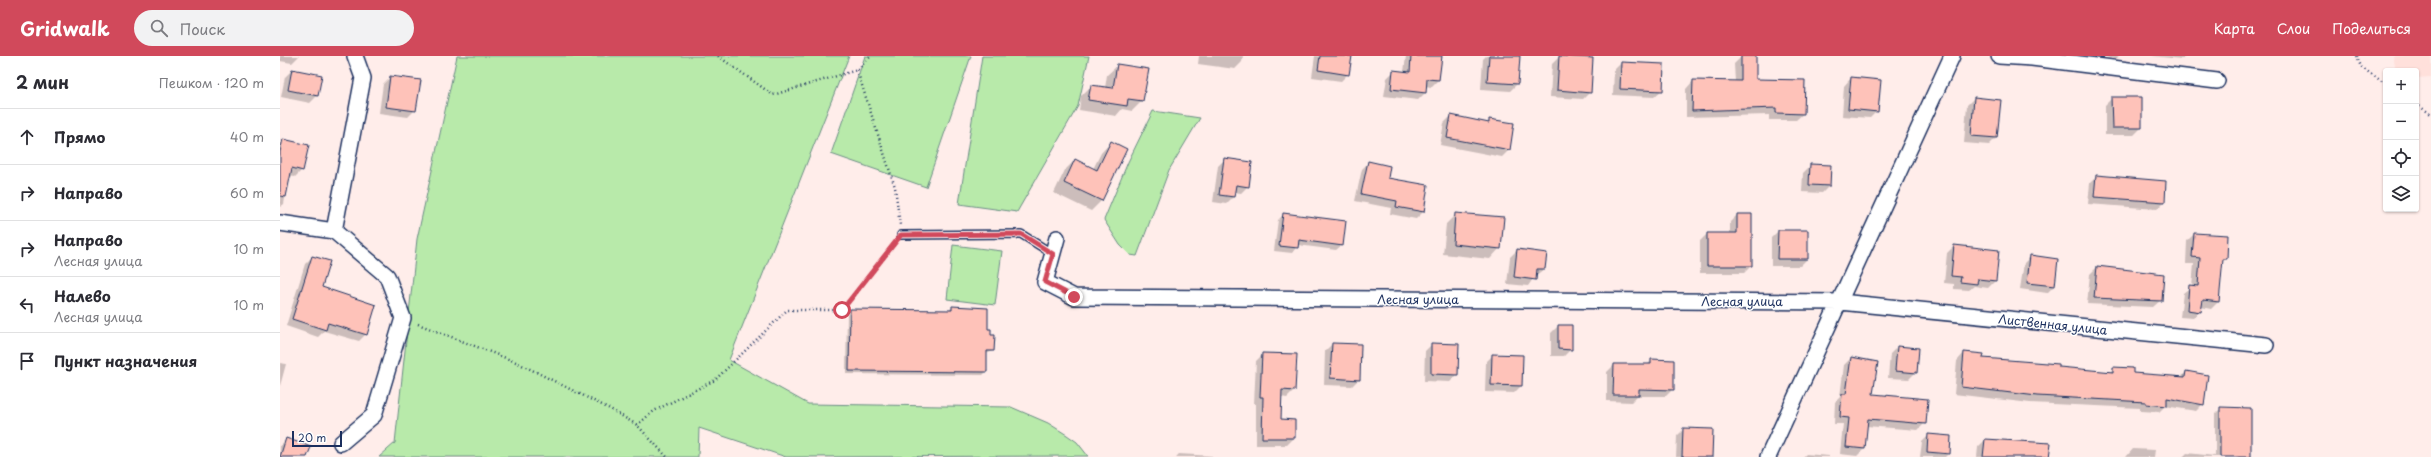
<!DOCTYPE html>
<html lang="ru">
<head>
<meta charset="utf-8">
<style>
	:root { --surface:#fff; --page:#f2f2f3; --text:#2b2b33; --muted:#7c7c81; --line:#e1e1e2; --accent:#d1495b }
	body { margin:0; font-family:"Playpen Sans",sans-serif; background:var(--page); color:var(--text) }
	.controls { position:absolute; right:12px; top:12px; display:grid; overflow:hidden; border-radius:4px; box-shadow:0 1px 3px #0004 }
	.controls button { width:36px; height:36px; display:grid; place-items:center; padding:0; border:0; border-bottom:1px solid var(--line); background:var(--surface); color:var(--text); font:20px sans-serif }
	.scale { position:absolute; left:12px; bottom:10px; width:50px; box-sizing:border-box; padding-left:4px; border:2px solid #1b2f5e; border-top:0; font-size:11px; line-height:14px; white-space:nowrap; color:#1b2f5e; -webkit-text-stroke:3px #fff; paint-order:stroke }
	.stop { position:absolute; width:12px; height:12px; margin:-9px; border:3px solid #d1495b; border-radius:50%; background:#fff }
	.stop.end { background:#d1495b; border-color:#fff; box-shadow:0 1px 4px #0008 }
	.list { margin:0; padding:0; list-style:none }
	h2 { display:flex; justify-content:space-between; align-items:center; height:52px; margin:0; padding:0 16px; font-size:17px }
	h2 small { font-size:13px; font-weight:400; color:var(--muted) }
	.list li { display:grid; grid-template-columns:26px 1fr auto; gap:12px; align-items:center; box-sizing:border-box; height:56px; padding:0 16px; border-top:1px solid var(--line) }
	.list b { display:block; font-size:15px; white-space:nowrap }
	.list p { margin:0; font-size:13px; white-space:nowrap; color:var(--muted) }
	.list em { font-size:13px; font-style:normal; color:var(--muted) }
	.icon { flex:none; width:22px; height:22px; fill:none; stroke:currentColor; stroke-width:2; stroke-linecap:round; stroke-linejoin:round }
	.map { position:relative; flex:none; width:2151px; height:401px; overflow:hidden }
	header { display:flex; align-items:center; gap:24px; box-sizing:border-box; height:56px; padding:0 20px; background:var(--accent); color:#fff }
	header strong { font-size:19px }
	nav { display:flex; gap:22px; margin-inline-start:auto; font-size:14px }
	.search { width:280px; height:36px; background:var(--page); display:flex; align-items:center; gap:10px; box-sizing:border-box; padding:0 14px; border-radius:22px; color:var(--muted); font-size:15px }
	main { display:flex }
	aside { flex:1; background:var(--surface) }
	.map>svg:first-child { display:block }
	.built { fill:#ffe0db }
	.green { fill:#b8eaaa; stroke:#6a8c84 }
	.shadow { fill:#0003 }
	.building { fill:#fec2b9; stroke:#1b2f5e }
	.lines { fill:none; stroke-linecap:round; stroke-linejoin:round }
	.lane-casing { stroke:#1b2f5e; stroke-width:10 }
	.street-casing { stroke:#1b2f5e; stroke-width:18 }
	.path { stroke:#1b2f5e; stroke-width:2.5; stroke-dasharray:1 3; stroke-linecap:butt }
	.lane { stroke:#fff; stroke-width:7 }
	.street { stroke:#fff; stroke-width:15 }
	.route { stroke:#d1495b; stroke-width:5 }
	.labels { text-anchor:middle; dominant-baseline:central; stroke-width:3; stroke-linejoin:round; paint-order:stroke }
	.street-label { font-size:12px; fill:#1b2f5e; stroke:#fff }
</style>
</head>
<body>
<header>
<strong>Gridwalk</strong>
<div class="search"><svg class="icon" aria-label="search" viewBox="0 0 24 24"><circle cx="10" cy="10" r="6"/><path d="M15 15l6 6"/></svg>Поиск</div>
<nav><a>Карта</a><a>Слои</a><a>Поделиться</a></nav>
</header>
<main>
<aside>
<h2>2 мин<small>Пешком · 120 m</small></h2>
<ul class="list">
<li><svg class="icon" aria-label="ahead" viewBox="0 0 24 24"><path d="M12 20V5M6 11l6-6 6 6"/></svg><div><b>Прямо</b></div><em>40 m</em></li>
<li><svg class="icon" aria-label="right" viewBox="0 0 24 24"><path d="M7 20v-9h11M14 6l5 5-5 5"/></svg><div><b>Направо</b></div><em>60 m</em></li>
<li><svg class="icon" aria-label="right" viewBox="0 0 24 24"><path d="M7 20v-9h11M14 6l5 5-5 5"/></svg><div><b>Направо</b><p>Лесная улица</p></div><em>10 m</em></li>
<li><svg class="icon" aria-label="left" viewBox="0 0 24 24"><path d="M17 20v-9H6M10 6l-5 5 5 5"/></svg><div><b>Налево</b><p>Лесная улица</p></div><em>10 m</em></li>
<li><svg class="icon" aria-label="arrive" viewBox="0 0 24 24"><path d="M6 21V4h12l-3 4 3 4H6"/></svg><div><b>Пункт назначения</b></div></li>
</ul>
</aside>
<div class="map">
<svg width="2151" height="401" viewBox="0 0 2151 401">
	<rect width="100%" height="100%" fill="#ffedea"/>
	<filter id="ink" filterUnits="userSpaceOnUse"><feTurbulence type="fractalNoise" baseFrequency=".025" numOctaves="2"/><feDisplacementMap in="SourceGraphic" scale="8" xChannelSelector="R" yChannelSelector="G"/><feConvolveMatrix kernelMatrix="1 2 1 2 8 2 1 2 1" color-interpolation-filters="sRGB"/></filter>
	<g filter="url(#ink)">
		<path class="built" d="M2113,0H2151V21L2136,22V15H2116Z"/>
		<path class="green" d="M177,0H569L449,304L528,348L731,351L768,367L787,379L797,386L808,400L506,401L419,372L418,401H99L115,387L137,183Z
			M585,0H691L646,131L551,98Z
			M702,0H809L798,50L737,156L679,148Z
			M873,55L920,62L889,114L857,200L850,199L840,189L824,164L848,106Z
			M673,189L722,195L715,249L667,243Z"/>
		<path class="shadow" d="M0,0H19L12,7L0,5Z
			M919,0H963L962,6L955,13L918,8Z
			M1035,0H1071L1068,18L1061,25L1032,21Z
			M1126,0H1161L1158,24L1151,31L1145,30V37L1138,44L1104,40L1107,22L1114,15L1124,16Z
			M1206,0H1239L1237,28L1230,35L1201,33L1203,3Z
			M1822,0H1839L1836,3Z
			M1871,0H1905L1902,3Z
			M1279,1L1310,36L1303,43L1270,41L1272,8Z
			M1461,1L1476,24L1524,57L1516,64H1489V59L1406,61V33L1413,25L1455,26L1454,8Z
			M1341,7L1382,34L1374,41L1333,39L1334,14Z
			M838,9L862,45L852,55L842,53L836,60L799,54L801,40L811,30L825,32L827,19Z
			M12,14L37,40L30,47L1,41L5,21Z
			M110,21L135,54L128,61L99,57L103,28Z
			M1571,22L1597,55L1590,62L1562,60L1564,30Z
			M1694,42L1716,82L1709,89L1684,87L1687,49Z
			M1832,42L1861,72L1854,79H1825V49Z
			M1171,60L1207,67L1210,64L1229,94L1222,101L1160,89L1164,67Z
			M3,84L22,114L15,121L9,120L4,148L0,151V87Z
			M831,86L846,94L821,145L811,155L774,137L785,114L795,104L813,113L821,97Z
			M945,103L968,130L961,137L954,136L953,141L946,148L933,146L938,110Z
			M1089,106L1143,156L1136,163L1110,158L1111,152L1075,145L1082,113Z
			M1530,110L1549,130L1542,137L1522,136L1523,117Z
			M1817,120L1885,126L1884,146L1877,153L1808,148L1810,127Z
			M1176,158L1220,192L1210,203L1163,198L1166,168Z
			M1003,159L1062,189L1056,194L1018,189L1012,197L994,195L998,164Z
			M1457,159H1472L1471,210L1464,217H1420V185L1427,178H1450V166Z
			M1498,175L1527,203L1520,210H1491V182Z
			M1914,178L1947,180L1946,203L1942,206L1938,246L1931,253L1921,251L1920,255L1913,262L1900,261L1903,237L1912,230L1914,208H1906L1907,185Z
			M1674,190L1715,225L1708,232L1694,230L1689,234L1674,233V228L1664,227L1667,197Z
			M1237,194L1264,213L1255,220L1248,230L1227,228L1230,201Z
			M1751,200L1774,230L1767,237L1740,233L1744,207Z
			M32,201L40,231L86,278L79,285L44,275L38,281L6,270L25,208Z
			M1817,211L1881,244L1873,251L1807,248L1810,218Z
			M673,251L707,274L710,280L713,295L706,298V316L703,319L566,318L567,257L570,254H669Z
			M1278,270L1291,293L1284,300H1271V277Z
			M1052,288L1079,323L1072,330L1044,329L1045,295Z
			M1152,288L1177,319L1170,326L1144,325L1145,295Z
			M1617,291L1636,316L1629,323L1608,322L1610,298Z
			M1684,297L1702,303L1829,317L1834,312L1852,318L1901,321L1906,316L1923,348L1916,355L1885,350L1879,356L1860,355V352L1750,347L1674,338L1677,305Z
			M983,298L1014,335L1007,342L1001,341L1000,364L1014,382L1007,389H976V348H974L976,305Z
			M1213,299L1241,330L1234,337L1205,336L1206,306Z
			M1571,302L1592,339L1645,367L1638,374L1586,370L1584,393L1577,400L1560,398L1563,368H1554L1555,346L1560,341L1564,309Z
			M1372,304L1393,333L1386,340H1357L1351,346L1327,345V316L1334,309H1367Z
			M0,307L6,308L0,330Z
			M1941,352L1970,401H1903L1907,397L1935,400V358Z
			M1404,373L1431,401H1396L1397,380Z
			M1649,379L1669,397L1665,401H1640L1642,386Z
			M6,383L26,401H0V390Z
			M1705,384L1768,401H1697L1698,391Z
			M1853,393L1875,394L1874,401H1846Z
			M899,398L933,400V401H896Z
			M1526,398L1549,400V401H1523Z"/>
		<path class="building" d="M1040,0H1072L1069,19L1038,14Z
			M1131,0H1162L1159,24L1147,23L1146,37L1111,33L1113,14L1130,16Z
			M1209,0H1240L1238,28L1207,26Z
			M1279,0L1313,2L1311,37L1277,34Z
			M1461,0H1476V23L1525,24L1524,58L1496,57V52L1412,55L1413,24L1461,25Z
			M1341,6L1384,8L1383,35L1340,33Z
			M837,8L869,13L863,45L848,43L847,50L808,44L811,29L833,32Z
			M12,13L42,19L38,40L8,34Z
			M110,20L141,24L136,55L106,51Z
			M1571,21L1601,24L1598,56L1568,53Z
			M1694,41L1721,44L1717,82L1691,80Z
			M1831,41H1862V72H1832Z
			M1171,59L1209,67V63L1234,67L1230,94L1167,82Z
			M3,83L29,89L23,115L12,112L6,141L0,140V96Z
			M831,85L847,93L822,145L784,127L795,103L817,114Z
			M944,102L972,106L969,131L956,129L954,141L939,139Z
			M1088,105L1110,110L1108,122L1148,129L1144,156L1116,151L1117,145L1081,138Z
			M1530,108L1551,109L1550,130L1529,129Z
			M1816,119L1886,125L1885,146L1814,141Z
			M1003,157L1066,165L1063,190L1019,184L1018,192L999,190Z
			M1175,157L1224,161L1221,193L1173,188Z
			M1457,158H1472V210H1427V177H1457Z
			M1498,174H1528V203H1497Z
			M1914,177L1948,179L1947,203H1943L1939,246L1923,244L1921,256L1907,254L1909,229L1918,230L1920,202L1912,201Z
			M1674,189L1719,194L1716,225L1698,223L1697,228L1680,226L1681,221L1671,220Z
			M1237,193L1267,197L1265,213H1257L1256,224L1234,221Z
			M1750,199L1778,203L1775,230L1747,227Z
			M32,200L50,205L42,231L96,249L87,279L48,267L46,274L12,263Z
			M1817,210L1884,218L1882,245L1814,242Z
			M672,250L708,252V273H711V279H715L714,295H707V316L569,315L570,253L672,254Z
			M1278,269H1292V294L1278,293Z
			M1052,287L1081,288L1080,324L1050,322Z
			M1151,287L1179,288L1178,319L1151,318Z
			M1617,290L1639,292L1637,317L1615,315Z
			M1684,296L1704,298L1703,302L1779,308V311L1833,316V311L1853,312V317L1905,321L1906,315L1928,319L1924,349L1887,342V350L1866,348V346L1757,340L1681,331Z
			M982,297L1017,298L1015,335L1002,334L1001,363L1015,364V382H982L983,341H980Z
			M1212,298L1243,299L1242,330L1211,329Z
			M1571,301L1598,306L1593,338L1648,343L1646,368L1588,363L1585,393L1566,391L1569,362L1560,361L1562,338H1566Z
			M1371,303L1394,304V334L1359,333V339H1333L1334,308H1371Z
			M1940,351L1971,352V401H1940Z
			M1403,372L1433,373L1432,401H1402Z
			M1648,378L1671,380L1670,398L1647,396Z
			M6,382L31,391L27,401H0Z
			M1705,383L1771,387L1769,401H1703Z"/>
		<g class="lines">
			<defs>
				<path id="lane" d="M621,179L741,178L773,198"/>
				<path id="street" d="M1719,0L1752,2L1937,25
					M0,167L54,175L83,22L75,0
					M54,175L107,220L123,262L94,359L61,387
					M777,182L765,226L794,241L1560,246L1986,289
					M1488,401L1672,0"/>
			</defs>
			<use href="#lane" class="lane-casing"/>
			<use href="#street" class="street-casing"/>
			<path class="path" d="M438,0L493,39L577,14L591,0
				M2077,0L2081,11L2106,28
				M577,14L615,131L620,169
				M2136,48L2151,58
				M138,268L236,306L330,353L357,369L387,401
				M357,369L374,355L435,324L507,254H562L615,187"/>
			<use href="#lane" class="lane"/>
			<use href="#street" class="street"/>
		</g>
	</g>
	<g class="lines" filter="url(#ink)">
		<path class="route" d="M562,254L621,179L741,178L773,198L765,226L794,241"/>
	</g>
	<g class="labels">
		<g class="street-label">
			<text x="1138" y="243">Лесная улица</text>
			<text x="1462" y="245">Лесная улица</text>
			<text transform="translate(1773 268) rotate(6)">Лиственная улица</text>
		</g>
	</g>
</svg>
<div class="controls">
<button>+</button>
<button>−</button>
<button><svg class="icon" aria-label="locate" viewBox="0 0 24 24"><circle cx="12" cy="12" r="6"/><path d="M12 2v4M12 18v4M2 12h4M18 12h4"/></svg></button>
<button><svg class="icon" aria-label="layers" viewBox="0 0 24 24"><path d="M12 4l9 5-9 5-9-5zM3 14l9 5 9-5"/></svg></button>
</div>
<div class="scale">20 m</div>
<div class="stop" style="left:562px;top:254px"></div>
<div class="stop end" style="left:794px;top:241px"></div>
</div>
</main>
</body>
</html>
